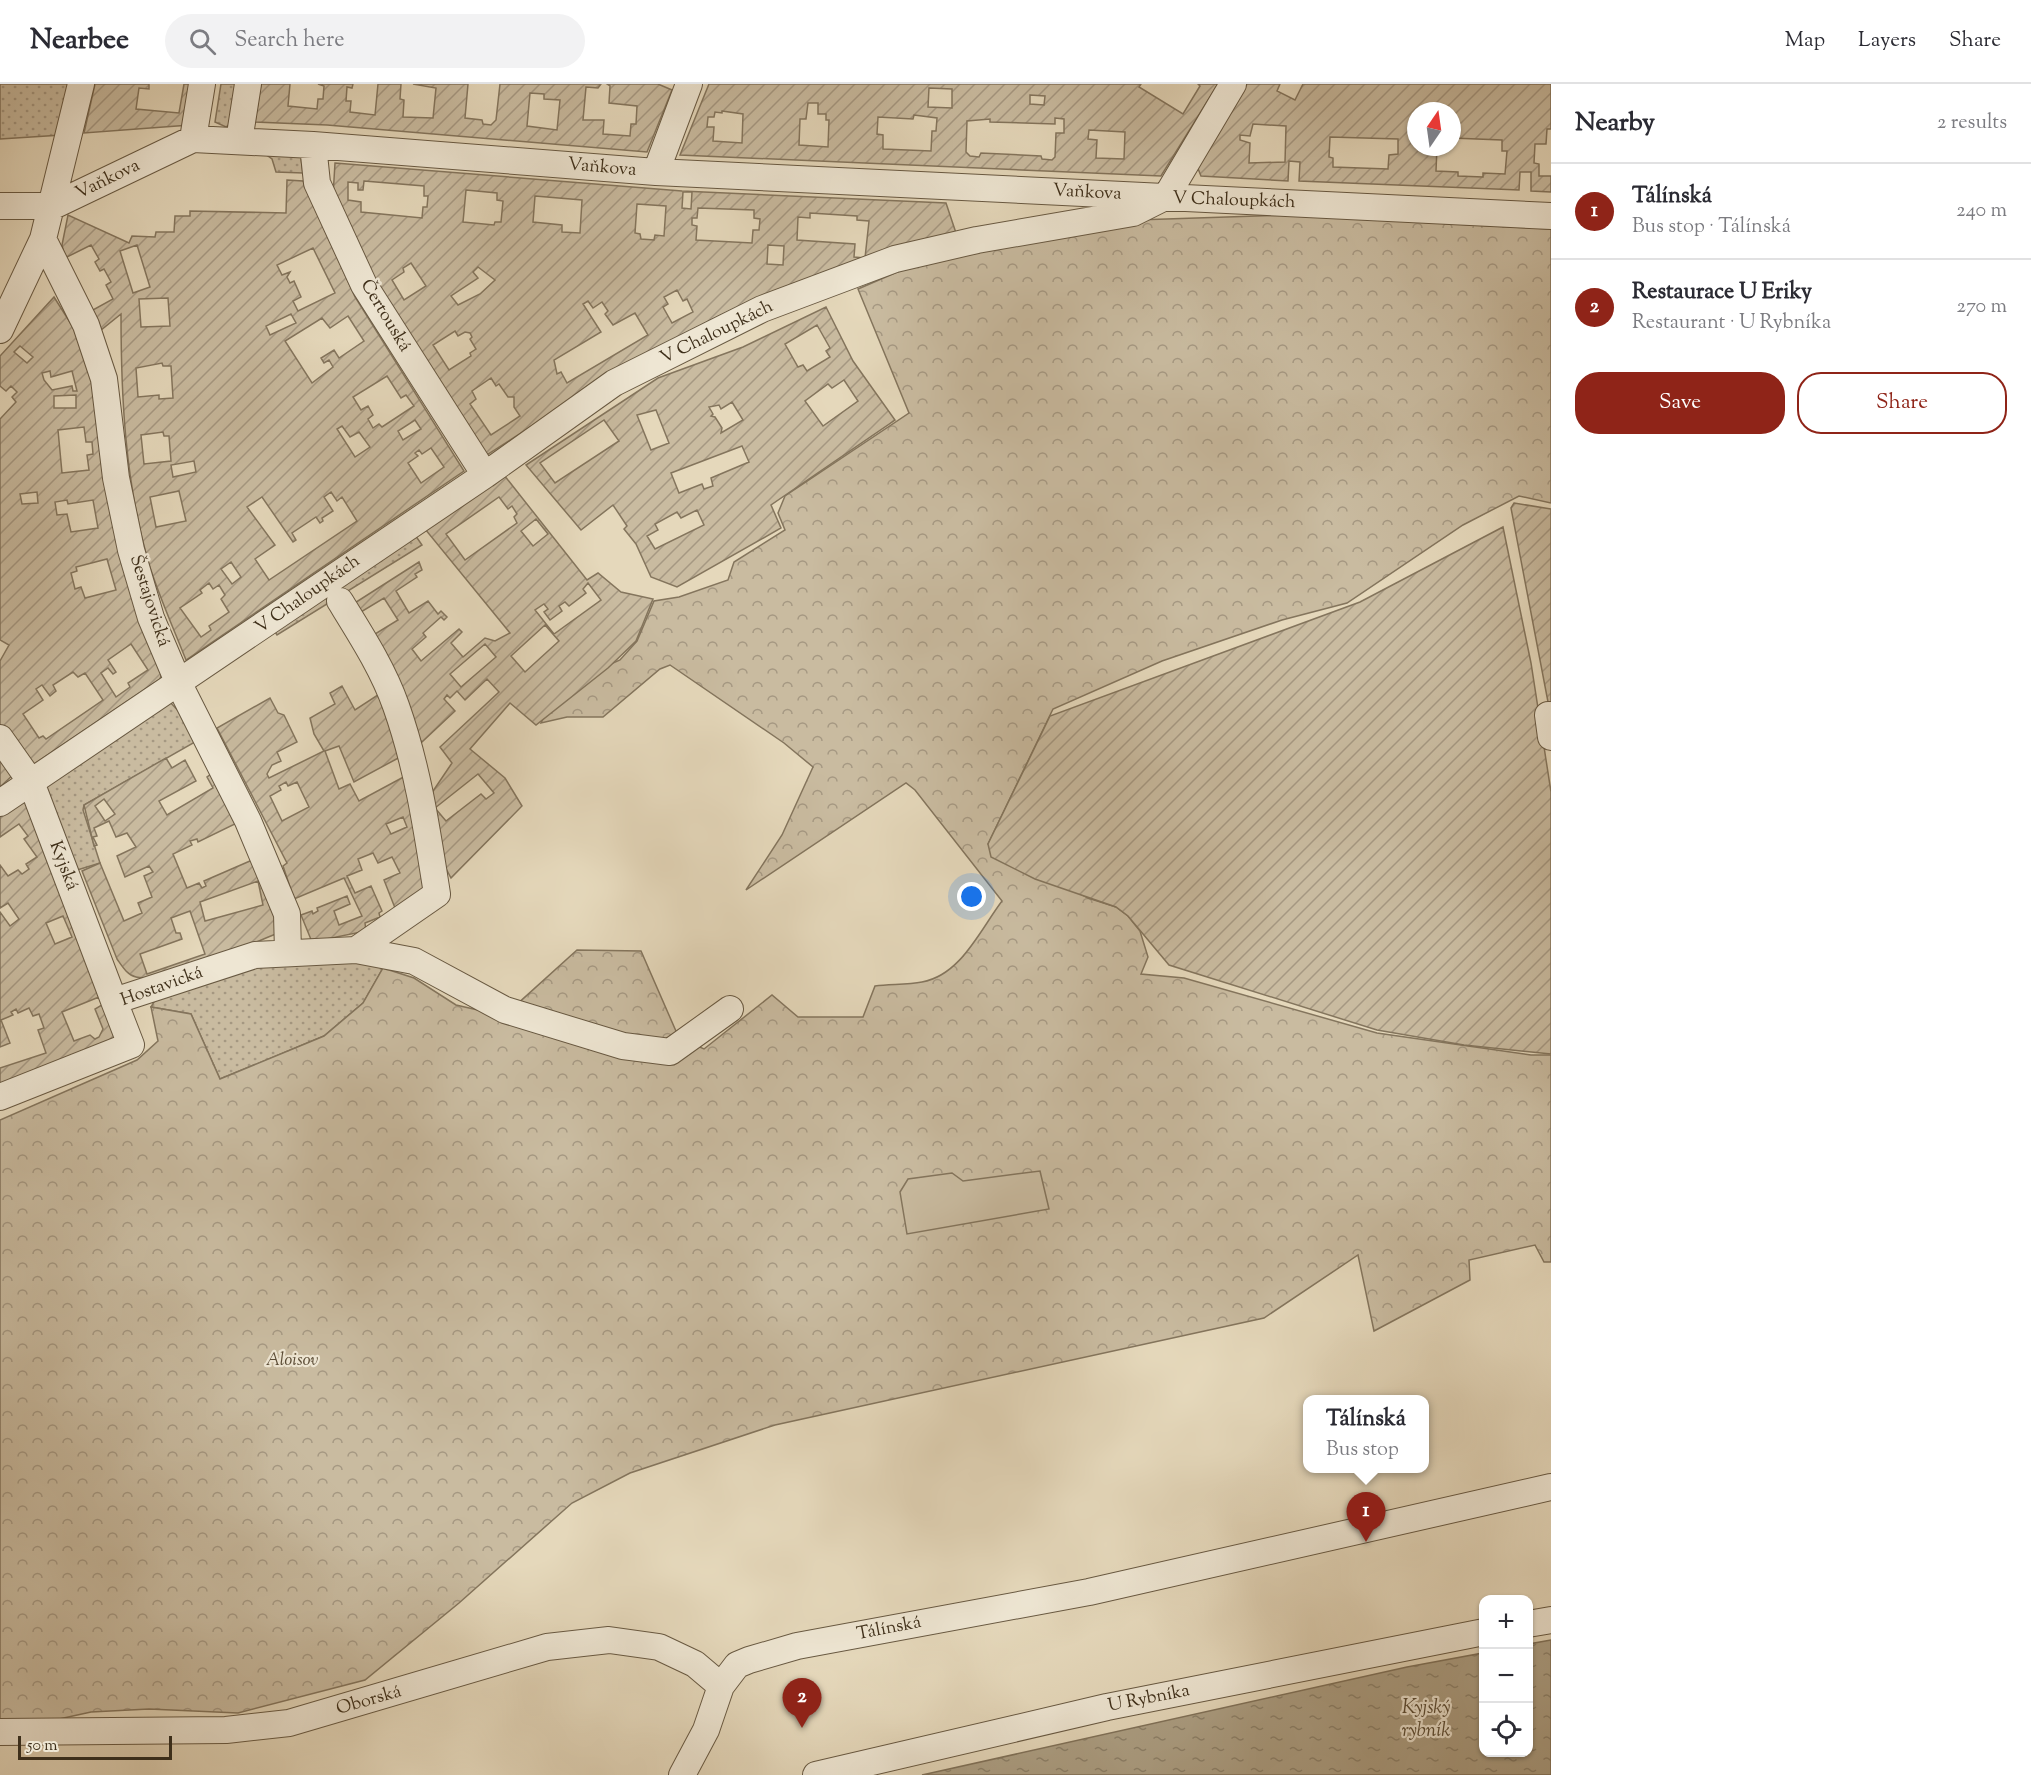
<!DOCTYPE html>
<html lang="en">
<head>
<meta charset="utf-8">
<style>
	:root { --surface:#fff; --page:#f2f2f3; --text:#2b2b33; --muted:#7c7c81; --line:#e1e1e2; --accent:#8f2418 }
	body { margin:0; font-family:"Sorts Mill Goudy",serif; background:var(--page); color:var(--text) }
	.controls { position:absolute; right:18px; bottom:18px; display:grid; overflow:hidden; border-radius:12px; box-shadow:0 2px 4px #0004 }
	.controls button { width:54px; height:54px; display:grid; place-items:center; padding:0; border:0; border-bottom:2px solid var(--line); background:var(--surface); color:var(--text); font:30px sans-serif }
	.compass { position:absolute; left:1407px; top:18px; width:54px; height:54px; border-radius:50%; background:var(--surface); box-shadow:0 2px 4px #0004; rotate:13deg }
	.scale { position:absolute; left:18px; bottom:15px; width:154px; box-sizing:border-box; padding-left:6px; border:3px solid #3e2f1a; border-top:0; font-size:16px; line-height:21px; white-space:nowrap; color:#3e2f1a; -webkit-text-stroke:4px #eee6d3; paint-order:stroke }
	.you { position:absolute; left:972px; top:813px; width:21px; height:21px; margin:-15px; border:4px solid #fff; border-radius:50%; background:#1a73e8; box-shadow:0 0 0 9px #1a73e833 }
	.badge { display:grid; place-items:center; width:39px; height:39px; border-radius:50%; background:var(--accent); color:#fff; font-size:20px; font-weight:700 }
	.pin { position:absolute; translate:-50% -50px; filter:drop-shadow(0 2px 3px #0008) }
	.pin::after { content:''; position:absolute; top:32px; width:21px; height:18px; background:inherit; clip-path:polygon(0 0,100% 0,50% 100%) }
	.popup { position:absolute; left:1303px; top:1311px; width:126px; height:78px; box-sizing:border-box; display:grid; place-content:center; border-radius:12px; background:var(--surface); filter:drop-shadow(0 2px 4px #0005); font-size:20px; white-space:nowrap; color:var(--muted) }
	.popup b { font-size:22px; color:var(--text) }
	.popup::after { content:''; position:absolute; left:50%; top:100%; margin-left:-12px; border:12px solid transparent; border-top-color:var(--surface) }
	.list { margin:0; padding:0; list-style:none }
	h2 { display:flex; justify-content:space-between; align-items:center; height:78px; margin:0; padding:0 24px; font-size:26px }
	h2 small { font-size:20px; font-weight:400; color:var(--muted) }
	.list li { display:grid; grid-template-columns:39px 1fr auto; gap:18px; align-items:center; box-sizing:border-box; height:96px; padding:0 24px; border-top:2px solid var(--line) }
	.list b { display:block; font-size:22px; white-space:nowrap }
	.list p { margin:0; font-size:20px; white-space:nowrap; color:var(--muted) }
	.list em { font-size:20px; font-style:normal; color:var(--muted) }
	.actions { display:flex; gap:12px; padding:18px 24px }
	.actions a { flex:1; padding:14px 0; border:2px solid var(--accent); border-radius:24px; text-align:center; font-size:21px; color:var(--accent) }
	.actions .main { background:var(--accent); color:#fff }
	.icon { flex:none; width:33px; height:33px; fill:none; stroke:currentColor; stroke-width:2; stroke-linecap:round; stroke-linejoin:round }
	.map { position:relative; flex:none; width:1551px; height:1691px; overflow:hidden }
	header { display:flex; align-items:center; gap:36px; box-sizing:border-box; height:84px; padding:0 30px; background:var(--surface); border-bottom:2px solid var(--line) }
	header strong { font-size:28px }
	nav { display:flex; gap:33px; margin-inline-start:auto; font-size:21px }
	.search { width:420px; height:54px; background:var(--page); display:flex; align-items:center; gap:15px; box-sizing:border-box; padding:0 21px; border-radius:33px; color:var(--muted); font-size:22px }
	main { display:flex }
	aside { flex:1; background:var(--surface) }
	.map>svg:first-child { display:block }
	.grass { fill:url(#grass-dots); stroke:#84755d; stroke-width:1.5 }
	.forest { fill:url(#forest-crowns); stroke:#84755d; stroke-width:1.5 }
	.park { fill:#c9bba0; stroke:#84755d; stroke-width:1.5 }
	.garden { fill:url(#garden-furrows); stroke:#84755d; stroke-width:1.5; fill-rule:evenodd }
	.water { fill:url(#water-ripples); stroke:#80725a; stroke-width:1.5 }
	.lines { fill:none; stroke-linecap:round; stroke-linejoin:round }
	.minor-casing { stroke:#685942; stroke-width:28 }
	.minor { stroke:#eee6d3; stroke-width:26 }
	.labels { text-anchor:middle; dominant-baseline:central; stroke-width:4.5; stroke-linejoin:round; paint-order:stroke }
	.street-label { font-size:18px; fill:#3e2f1a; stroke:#eee6d3 }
	.park-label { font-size:18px; font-style:italic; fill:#5a4b35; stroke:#eee6d3 }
	.water-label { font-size:20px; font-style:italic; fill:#5a4b34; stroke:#eee6d3 }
</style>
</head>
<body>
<header>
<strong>Nearbee</strong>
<div class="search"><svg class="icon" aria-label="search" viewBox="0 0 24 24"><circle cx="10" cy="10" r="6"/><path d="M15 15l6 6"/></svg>Search here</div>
<nav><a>Map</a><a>Layers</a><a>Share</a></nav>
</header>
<main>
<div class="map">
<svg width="1551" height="1691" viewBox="0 0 1551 1691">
	<defs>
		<pattern id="grass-dots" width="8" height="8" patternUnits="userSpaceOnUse" patternTransform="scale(1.5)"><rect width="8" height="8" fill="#c9bba0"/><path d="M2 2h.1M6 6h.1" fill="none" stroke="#a59882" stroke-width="1.8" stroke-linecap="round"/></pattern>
		<pattern id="forest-crowns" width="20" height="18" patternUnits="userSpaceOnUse" patternTransform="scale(1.5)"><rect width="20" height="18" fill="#c9bba0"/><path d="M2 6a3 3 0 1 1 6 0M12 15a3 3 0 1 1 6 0" fill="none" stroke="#a59882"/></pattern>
		<pattern id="garden-furrows" width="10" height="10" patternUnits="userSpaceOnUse" patternTransform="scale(1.5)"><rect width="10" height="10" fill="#c9bba0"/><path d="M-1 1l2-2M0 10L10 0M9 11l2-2" fill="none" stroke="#a59882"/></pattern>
		<pattern id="water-ripples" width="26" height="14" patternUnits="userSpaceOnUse" patternTransform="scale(1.5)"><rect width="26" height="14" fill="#ac9f84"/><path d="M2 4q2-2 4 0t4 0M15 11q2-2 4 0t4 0" fill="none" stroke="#8d826b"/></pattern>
	</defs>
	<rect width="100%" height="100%" fill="#e5d8bb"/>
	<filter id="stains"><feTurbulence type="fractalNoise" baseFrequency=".00333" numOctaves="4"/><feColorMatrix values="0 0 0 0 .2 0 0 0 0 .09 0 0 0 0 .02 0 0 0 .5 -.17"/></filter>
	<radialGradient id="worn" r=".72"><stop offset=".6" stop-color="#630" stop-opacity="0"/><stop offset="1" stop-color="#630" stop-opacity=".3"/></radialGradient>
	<path class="grass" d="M0,0H73L62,51L0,55Z
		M221,0H240L235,36L226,43L215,38Z
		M261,67L300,68L303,89L276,88L272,75Z
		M413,448L422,461L277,551L272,543Z
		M169,617L184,633L195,658L84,721L83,726L100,779L74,787L44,710L48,694Z
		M266,874H351L383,884L363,919L324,952L220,995L191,930L151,923L158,911Z"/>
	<path class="forest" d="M1287,131L1551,145V419L1519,412L1463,441L1347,519L1282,536L1162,577L1053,625L988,760L1088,814L1116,823L1128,832L1140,847L1148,873L1141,890L1184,894L1377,949L1531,971H1551V1178H1544L1535,1161L1469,1176L1470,1196L1374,1247L1358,1171L1264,1234L775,1341L630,1389L572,1419L459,1519L365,1596L238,1629L149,1625L91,1628L50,1637L0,1639V1036L137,976L158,957L151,923L191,930L220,995L324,952L363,919L383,884L414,894L456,921L504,932L577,866L641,867L679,954L704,965L772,911L798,933H863L875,902C890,900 907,901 922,898C961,891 980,846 1002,817L915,706L906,699L746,806L782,751L813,683L784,659L670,581L660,585L603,633H567L541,639L557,604L620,576L637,557L654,517L679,513L728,496L734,478L785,446L778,429L785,412L909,329L858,205L909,183L1136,136Z"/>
	<path class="park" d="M1040,1087L1049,1125L907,1150L900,1108L908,1095L952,1089L963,1097Z"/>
	<path class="garden" d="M95,0H149V5L139,4L136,25L179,29L184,0H198L190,41L84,49Z
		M261,0H290L288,22L317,25L318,15H323L324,2L318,0H353L352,4L347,3L346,17H351L350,28L375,31L378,0H401L400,15L404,16L403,33L433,34L436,4L413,0H468L465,34L482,36L483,40L491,41L496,36L500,0H601L598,4L586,3L583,36H604L603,50L630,52L631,40H636L637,22L609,19L610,2L607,0H658L672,6L647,68L327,41L255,38ZM530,9L544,10V15L560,16L557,46L527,42Z
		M709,0H1141L1139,3L1183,30L1200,2L1198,0H1218L1161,92L680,71ZM929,4L952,5V24L928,23ZM1030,11L1045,12L1044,21L1030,20ZM808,19H818V30H826V36H829L828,63L799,61L800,35H806ZM722,27L743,30L742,59L713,57L714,43H707L708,33H714L715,28L722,29ZM914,31L937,34L936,47H932L931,67L883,65V51L877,50L878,33L913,35ZM1055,34L1064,35V49H1056L1055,73L1052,76L1042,75L1041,72L981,69L979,73L970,72L966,68L967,37L990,35V38L1055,40ZM1089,46L1125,48L1124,75L1096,74L1097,56L1088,55Z
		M1247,0H1280L1277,7L1295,16L1303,0H1551V45H1547L1546,60H1535L1534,79L1539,80V92H1551V108L1531,107V88H1520L1519,106L1299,97L1300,78L1289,77L1288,97L1201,92L1197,82ZM1416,27H1452V54L1502,56V67H1507L1505,90L1483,89V93L1458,92V88L1436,87L1437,63H1416ZM1253,40L1286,42L1285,78L1249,79L1250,59L1240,56V51L1250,52ZM1330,53L1398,55V70L1389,71L1388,85L1333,83V74L1329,73Z
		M335,79L682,107L946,119L956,149C876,173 794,195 719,232C638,272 562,323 485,372L374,194L333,112ZM364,97L424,102V112H428L427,123H423L422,134L361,128V118L348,116V98L358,99V106H363ZM466,106L497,109V116L503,117L501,138H495L494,141L463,138ZM683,108H692L691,125L682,124ZM535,112L582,116L580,149L562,148V141L533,138ZM637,120L666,122L664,152L655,151L654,156L641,155L640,150L635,149ZM698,124L754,126V134L760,135L759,146H753L752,159L696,156L697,142L692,141V134H697ZM810,129L857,132V136L869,137L865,174L854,173L855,160L797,156L798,133L810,134ZM768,161L784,162L783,181L767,180ZM411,179L426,202L404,216L392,196L404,188L403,184ZM478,183L495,196L480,210L458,221L451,212L478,194L473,188ZM677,206L683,217L687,215L693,228L672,239L663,223L668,220L664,213ZM588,217L593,224L602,218L608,227L605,230L613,241L635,229L648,251L567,299L561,288L557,290L554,276L601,248L583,220ZM455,247L458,252L465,248L470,249L472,253L470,255L476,265L470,269L471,272L449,286L433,261ZM491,294L496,302L499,300L508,313H514V323L520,332L491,351L470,320L476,315L472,307Z
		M287,96L303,97L355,213L464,387L186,576C173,543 158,510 148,477C125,396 121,313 121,230L101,246L91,227L113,215L106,201L111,198L104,185L100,187L95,178L99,175L91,161L65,174L62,161L68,131L129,159L132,152L155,153L156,148H174L175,132H190V127L286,129ZM137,161L150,203L133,209L120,167ZM313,164L335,209L298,227L293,217L301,213L294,197L290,199L287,193L290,188L282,191L277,181ZM168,214L170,242L141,243L139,215ZM291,230L296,239L270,251L266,242ZM348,232L364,257L339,274L334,266L321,274L324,279L329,276L333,283L312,299L285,257L322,234L330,244ZM162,279L163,282H171L173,314L159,315V311L138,313L136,284ZM387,292L401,314L406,311L414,322L382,343L379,340L373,344L368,335L373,331L368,322L361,326L353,313ZM415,336L421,345L403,356L398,347ZM342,342L350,353L359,348L370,363L355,373L337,345ZM163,348L164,352H169L171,377L144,380L141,351ZM431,364L444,383L421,399L408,379L418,372L415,369L419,366L422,370ZM194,377L196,388L173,393L171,381ZM179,407L186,437L156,443L150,413ZM331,408L337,417L342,413L357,437L269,496L255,475L275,461L247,423L262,413L293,458L296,456L292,449L316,433L320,439L323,437L322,434L333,427L324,413ZM231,478L241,493L232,500L221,485ZM209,499L213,505L219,501L225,511L221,515L229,528L209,542L211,546L201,553L180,524L202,509L200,506Z
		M54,213L78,251L88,279L163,585L160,595L34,680L0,641V577L9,561L0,556V335L16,318L12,313L17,308L11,302L6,307L0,302V272ZM20,262L33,273L27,279L14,268ZM50,287L51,293L72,287L77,307H73L72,302L52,306L44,296L42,289ZM76,311V324H54V312ZM84,343L86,358H92L93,370L87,371L89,386L62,389L58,346ZM37,408L38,419L22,420L20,410ZM67,416L68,420L93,416L98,444L71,448L67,430L57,431L55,418ZM107,475L116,506L85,514L81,503L75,505L71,489L77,487L76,483ZM131,560L148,586L128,599L130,603L116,613L101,589L108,584L113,590L116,588L108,576ZM73,588L78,593L85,589L103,616L46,655L43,652L39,654L23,630L43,616L36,605L42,601L50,612L56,607L53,601Z
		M826,223L853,277L895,336L771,421L781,444L677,503L651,493L636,460L624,445L627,442L613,421L581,446L526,381L658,294L743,263ZM817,241L830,264L826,267L830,273L807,287L803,281L798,283L785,260ZM844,296L858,317L823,342L805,317L828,300L832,304ZM732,318L743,336L721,349L722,344L715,333L711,332L713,330L709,323L719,321L721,325ZM656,326L669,359L651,366L637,331ZM604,336L619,357L555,399L540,379ZM742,362L749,378L711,394L713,402L704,405L702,400L679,409L671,389ZM697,426L704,441L655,465L647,452L658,446L655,440L677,428L681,434Z
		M504,391L587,496L598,489L621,508L653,515L636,557L608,584L536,641L510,619L470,665L505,694L522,722L451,794L442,777L427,716L452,679L440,663L499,608L487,595L465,616L457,607L450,614L447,611L444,615L455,627L422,658L411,647L370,553L398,536L384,514L356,531L350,522L419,478L422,486L415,490L417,493L396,507L409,529L428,517L438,530L441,527L447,533L444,536L441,533L423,549L426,553L412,565L421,577L459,545L462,548L451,559L463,573L485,554L495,557L510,549L425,445ZM499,413L508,425L512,422L517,430L514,433L517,439L465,476L446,450ZM536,435L548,450L533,462L521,447ZM588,499L601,516L554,550L535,526L544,520L548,525L544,528L550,536L562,527L559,522L565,518L569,522L586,509L583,505ZM545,541L559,557L525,588L511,572ZM485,560L496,573L461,603L450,590ZM478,690L494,709L486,715L481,710L446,737L435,724Z
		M1514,419L1551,425V618H1548L1511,424Z
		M1503,443L1531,579L1551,708V970L1464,961L1377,946L1169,881L1128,832L1116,823L1035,795L991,773L988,760L1050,632L1360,518Z
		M342,602L355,626L384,607L402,672L354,698L339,662L325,667L339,705L350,700L359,717L411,689L430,807L395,824L384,796L400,789L392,773L378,779L373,769L358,775L362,786L347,792L355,809L371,802L382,827L379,829L380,833L365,839L366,847L312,858L301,831L312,827L313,830L318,827L317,824L347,812L350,820L334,827L339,841L362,832L344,794L294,815L283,782L287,779L217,644L270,614L278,629L284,631L297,658L277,668L281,677L272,681L267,690L269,694L324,667L314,650L310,634L335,620L330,609ZM286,698L288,702L297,698L309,723L282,737L270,712L281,706L279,702ZM403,733L407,743L391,750L386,740Z
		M0,667L15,689L0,703Z
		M166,674L172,684L185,676L196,697L159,717L167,731L213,704L207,693L211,690L239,738L198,758L197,755L190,757L192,761L173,770L187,804L199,799L202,804L206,802L204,797L257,774L282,826L276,850C248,861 162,900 136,893C127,891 122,882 117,875L82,787L100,779L124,837L142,829L138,819L152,813L144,792L153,788L149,782L125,793L117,772L136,763L127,749L116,753L109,737L94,744L97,752L93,753L97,761L94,762L84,721ZM104,715L115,730L105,737L95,722ZM258,797L263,821L205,837L200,818ZM190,827L205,870L147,890L140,870L182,855L180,849H176L171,834Z
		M26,716L123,954L0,1003V984L46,969L38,946L44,944L39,930L33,932L29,924L18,929L16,925L11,928L13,931L1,936L10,959L0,963V828L10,842L19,835L8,819L0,824V781L8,792L18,786L22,790L29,785L26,780L37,773L24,755L28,752L19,740L0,753V733ZM63,832L72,853L55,860L46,839ZM99,913L102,921L95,925L103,945L99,953L95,955L90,951L74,957L62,928Z"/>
	<path class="water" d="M1551,1556V1691H922L1407,1583L1483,1569L1484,1668H1528L1529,1560Z"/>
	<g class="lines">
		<defs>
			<path id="minor" d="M193,55L202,0
				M239,57L248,0
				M313,61L317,99L364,201L485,391
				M656,88L689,0
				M1166,113L1233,0
				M0,122H53L193,55L313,61L656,88L1551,132
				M43,155L86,241L104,295L116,394L131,466L151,534L179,600L248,737L287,830L288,867
				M0,246L43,155L81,0
				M340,517C361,551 383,585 396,622C418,684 427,746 437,810L356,866
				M1551,631H1548L1551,653
				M0,654L31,698L114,917
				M0,719L485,391L614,299L762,225L895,175L977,156L1133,129L1163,114
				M0,1013L131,961L114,917L255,871L356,866L414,877L505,926L623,962L670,968L730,925
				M1528,1540L1551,1536
				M0,1648L226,1646L289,1639L547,1563L609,1556L659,1563L695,1580L721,1602
				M682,1691L706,1646L721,1602L737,1581L749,1576L797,1562L1089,1508L1551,1403
				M816,1691L1107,1623L1484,1548"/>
		</defs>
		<use href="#minor" class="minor-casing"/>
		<use href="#minor" class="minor"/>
	</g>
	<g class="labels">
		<g class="street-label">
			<text transform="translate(602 84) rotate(5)">Vaňkova</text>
			<text transform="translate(108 96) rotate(-26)">Vaňkova</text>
			<text transform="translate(1087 109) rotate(3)">Vaňkova</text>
			<text transform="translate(1234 117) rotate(2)">V Chaloupkách</text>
			<text transform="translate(385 232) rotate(59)">Čertouská</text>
			<text transform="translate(717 249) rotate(-26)">V Chaloupkách</text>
			<text transform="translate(308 511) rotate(-35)">V Chaloupkách</text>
			<text transform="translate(149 517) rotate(72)">Šestajovická</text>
			<text transform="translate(63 782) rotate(69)">Kyjská</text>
			<text transform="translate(162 903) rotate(-20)">Hostavická</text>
			<text transform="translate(889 1545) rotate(-11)">Tálínská</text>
			<text transform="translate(1149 1615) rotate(-11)">U Rybníka</text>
			<text transform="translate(369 1617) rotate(-16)">Oborská</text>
		</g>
		<g class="park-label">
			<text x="292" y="1277">Aloisov</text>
		</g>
		<g class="water-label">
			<text x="1426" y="1624">Kyjský<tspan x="1426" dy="23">rybník</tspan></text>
		</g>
	</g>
	<rect width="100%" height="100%" filter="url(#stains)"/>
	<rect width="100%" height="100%" fill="url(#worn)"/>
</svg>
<div class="controls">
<button>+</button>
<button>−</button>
<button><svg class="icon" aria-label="locate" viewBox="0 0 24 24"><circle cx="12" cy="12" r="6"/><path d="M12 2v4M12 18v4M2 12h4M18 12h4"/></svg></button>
</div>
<svg class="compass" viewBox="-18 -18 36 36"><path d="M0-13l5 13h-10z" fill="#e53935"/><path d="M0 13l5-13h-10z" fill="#7c7c81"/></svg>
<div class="scale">50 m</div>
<div class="you"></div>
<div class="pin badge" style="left:1366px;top:1458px">1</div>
<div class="popup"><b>Tálínská</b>Bus stop</div>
<div class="pin badge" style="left:802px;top:1644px">2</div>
</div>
<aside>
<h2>Nearby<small>2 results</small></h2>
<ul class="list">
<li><span class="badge">1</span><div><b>Tálínská</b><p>Bus stop · Tálínská</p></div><em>240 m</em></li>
<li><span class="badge">2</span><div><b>Restaurace U Eriky</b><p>Restaurant · U Rybníka</p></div><em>270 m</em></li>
</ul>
<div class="actions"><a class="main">Save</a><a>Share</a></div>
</aside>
</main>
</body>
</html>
